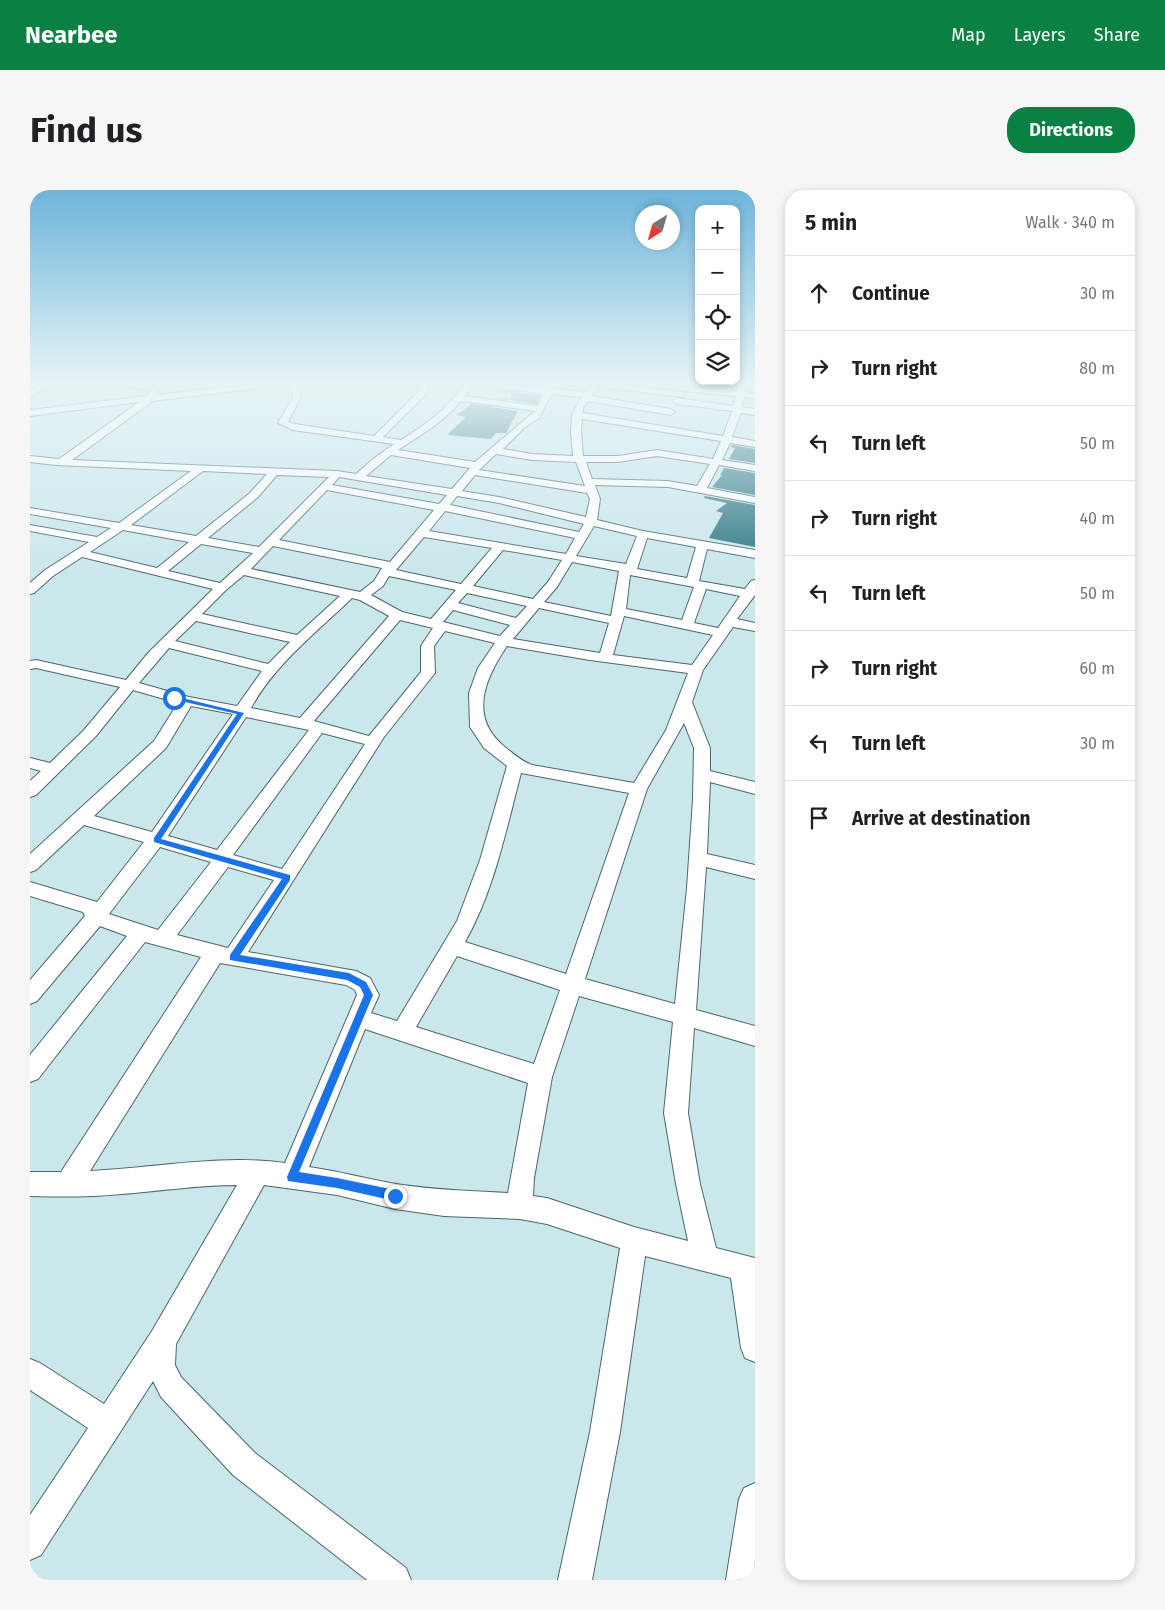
<!DOCTYPE html>
<html lang="en">
<head>
<meta charset="utf-8">
<style>
	:root { --surface:#fff; --page:#f6f6f6; --text:#202124; --muted:#757577; --line:#e0e0e0; --accent:#0b8043 }
	body { margin:0; font-family:"Fira Sans",sans-serif; background:var(--page); color:var(--text) }
	.controls { position:absolute; right:15px; top:15px; display:grid; overflow:hidden; border-radius:10px; box-shadow:0 2px 8px #0003 }
	.controls button { width:45px; height:45px; display:grid; place-items:center; padding:0; border:0; border-bottom:1px solid var(--line); background:var(--surface); color:var(--text); font:25px sans-serif }
	.compass { position:absolute; left:605px; top:15px; width:45px; height:45px; border-radius:50%; background:var(--surface); box-shadow:0 2px 8px #0003; rotate:217deg }
	.stop { position:absolute; width:15px; height:15px; margin:-11px; border:4px solid #1a73e8; border-radius:50%; background:#fff }
	.stop.end { background:#1a73e8; border-color:#fff; box-shadow:0 1px 5px #0008 }
	.list { margin:0; padding:0; list-style:none }
	h2 { display:flex; justify-content:space-between; align-items:center; height:65px; margin:0; padding:0 20px; font-size:21px }
	h2 small { font-size:16px; font-weight:400; color:var(--muted) }
	.list li { display:grid; grid-template-columns:32px 1fr auto; gap:15px; align-items:center; box-sizing:border-box; height:75px; padding:0 20px; border-top:1px solid var(--line) }
	.list b { display:block; font-size:19px; white-space:nowrap }
	.list em { font-size:16px; font-style:normal; color:var(--muted) }
	.icon { flex:none; width:28px; height:28px; fill:none; stroke:currentColor; stroke-width:2; stroke-linecap:round; stroke-linejoin:round }
	.map { position:relative; flex:none; width:725px; height:1390px; overflow:hidden; border-radius:20px }
	header { display:flex; align-items:center; gap:30px; box-sizing:border-box; height:70px; padding:0 25px; background:var(--accent); color:#fff }
	header strong { font-size:24px }
	nav { display:flex; gap:28px; margin-inline-start:auto; font-size:18px }
	.intro { display:flex; align-items:center; justify-content:space-between; box-sizing:border-box; height:120px; padding:0 30px }
	h1 { margin:0; font-size:35px }
	.button { padding:12px 22px; border-radius:20px; background:var(--accent); color:#fff; font-size:18px; font-weight:700 }
	main { display:flex; gap:30px; padding:0 30px }
	aside { flex:1; background:var(--surface); border-radius:20px; box-shadow:0 2px 8px #0003 }
	.map>svg:first-child { display:block }
	.building { fill:#2d7784 }
	.lines { fill:none; stroke-linecap:round; stroke-linejoin:round }
	.minor-casing { stroke:#4d666b; stroke-width:2 }
	.minor { fill:#fff; fill-rule:evenodd }
	.route { fill:#1a73e8 }
</style>
</head>
<body>
<header>
<strong>Nearbee</strong>
<nav><a>Map</a><a>Layers</a><a>Share</a></nav>
</header>
<div class="intro"><h1>Find us</h1><a class="button">Directions</a></div>
<main>
<div class="map">
<svg width="725" height="1390" viewBox="0 0 725 1390">
	<rect width="100%" height="100%" fill="#cae7ec"/>
	<path class="building" d="M482,202L511,205L507,214L466,208H478L480,210Z
		M442,214L488,221L476,243H466L461,249L417,245L436,227L426,225Z
		M702,255L725,259V273L699,269L705,258L701,257Z
		M694,278L725,283V305L682,297L692,285H690Z
		M675,306L725,315V357L679,348L693,323L686,321L697,313L674,308Z"/>
	<g class="lines">
		<defs>
			<path id="minor" d="M14,192H24L0,207V200Z
				M76,192H99L124,195L128,200L126,205L238,192H266L271,207L258,232L265,234L344,246L388,202L393,192H401L395,205L353,247L371,250C396,234 420,218 435,192H443L435,206L508,216L514,203L464,199L460,196L464,193L516,198L519,192H527L524,199L556,202L563,192H571L651,202L654,203V207L568,197L561,206L641,219L645,222L641,225L558,211L553,218V223L693,246L702,221L647,214L643,211L647,208L703,216L706,206L652,201L648,198L649,196L707,201L708,192H716L715,202L725,203V209L714,207L712,217L725,219V225L711,223L702,247L725,251V257L700,253L692,270L725,275V281L689,275L677,298L725,307V313L638,297L565,295L570,309L567,330L613,341L725,360V368L677,359L669,391L715,399L721,391L725,390V405L707,429L725,433V441L703,437L673,480L662,512L680,558V581L725,592V604L680,592L677,664L725,675V689L676,677L666,820L725,836V856L664,838L658,923L670,994L686,1058L725,1068V1172L715,1168L711,1158L701,1088L615,1066L590,1242L562,1390H528L560,1242L590,1058L517,1034L490,1029L414,1026L365,1019L307,1005L234,995L146,1154L145,1175L151,1187L225,1263L376,1378L381,1390H337L203,1285L131,1207L123,1191L11,1365L0,1370V1325L58,1238L0,1200V1169L10,1173L74,1214L122,1141L207,995C168,995 131,1001 92,1004C61,1007 31,1007 0,1006V982H31L171,767L115,752L8,889L0,892V865L97,746L70,736L7,811L0,814V790L55,726L53,722L0,706V692L67,712L114,652L54,635L6,680L0,682V664L124,551L148,513L103,500L66,546L6,605L0,607V591L11,581L0,578V568L20,573L54,540L90,497L6,478L0,479V471L6,470L96,490L118,463L183,399L52,367L23,386L4,403L0,404V393L15,380L59,352L0,341V335L67,347L81,338L0,324V318L89,333L161,281L26,275L0,272V266L29,269L109,212L0,226V220L117,206L120,200L80,194ZM259,194L263,207L248,233L263,240L364,254L343,269L326,284L307,281L42,270L123,211ZM522,204L551,207L542,225L541,242L543,266L502,264L473,259L494,238L509,228ZM431,211L505,221L445,272L368,260C389,246 414,232 431,211ZM552,229L691,251L683,269L627,260L588,266H553L551,242ZM466,264L502,270L546,272L555,296L449,280ZM361,265L440,278L422,299L336,286ZM627,266L680,274L667,296L638,291L562,289L556,272H588ZM173,281L237,284L220,303L166,346L101,335ZM247,285L299,287L229,357L178,348L228,307ZM445,285L557,303L560,309L556,327L469,307L432,301ZM309,287L417,305L409,314L302,295ZM297,300L404,320L360,372L249,350ZM427,306L469,313L554,334L549,342L420,315ZM415,321L545,348L536,364L399,341ZM564,336L607,346L596,374L546,366ZM93,340L159,352L127,378L60,362ZM394,347L462,358L431,394L366,380ZM617,348L666,357L657,388L607,379ZM171,354L223,363L190,393L138,381ZM243,356L352,378L344,391L330,402L221,379ZM473,360L532,370L518,392L503,409L443,396ZM542,372L589,381L581,426L514,412L527,397ZM214,385L310,406L267,445L172,424L196,400ZM600,385L664,397L652,430L596,419ZM359,386L426,400L401,429L372,422L341,405L353,396ZM676,399L710,406L688,438L664,433ZM437,403L497,416L486,428L428,413ZM322,408L330,410L359,426L270,528L221,518C245,474 286,443 322,408ZM509,418L579,433L570,463L483,449ZM423,420L480,435L470,446L413,432ZM594,426L683,445L662,475L583,465ZM370,430L403,438L391,456V482L339,546L284,531ZM166,431L260,452L238,474L145,451ZM415,441L465,453L448,478L439,503L440,537L454,558L477,576L450,670L427,731L367,831L341,823L349,805L340,788L326,781L218,762L354,547L405,483L404,456ZM477,456L560,470L658,483L636,540L604,593L502,575C491,571 485,565 476,558C438,528 454,490 477,456ZM139,458L232,481L207,516L159,507L109,493ZM161,516L203,524L122,642L64,626L136,558ZM216,527L279,540L187,660L138,646ZM654,533L664,558L663,609L657,698L645,814L555,789L617,599ZM292,543L335,554L252,679L203,665ZM491,583L599,603L536,784L435,752C464,701 476,640 491,583ZM130,657L181,672L128,740L79,724ZM198,677L244,690L198,758L147,745ZM427,766L530,800L504,874L386,837ZM190,773L316,795L325,800L327,805L255,973C190,964 125,978 60,981ZM549,806L643,832L634,923L646,994L658,1051L604,1037L517,1008L503,1006L504,988L522,887ZM335,839L498,893L478,1003C441,1001 404,1000 366,994C337,989 308,981 279,977Z
				M725,1293V1390H696L709,1309L714,1298Z"/>
		</defs>
		<use href="#minor" class="minor-casing"/>
		<use href="#minor" class="minor"/>
	</g>
	<linearGradient id="sky" x2="0" y2="1"><stop stop-color="#6db4da"/><stop offset="0.5" stop-color="#e7f4f6"/><stop offset="1" stop-color="#e7f4f6" stop-opacity="0"/></linearGradient>
	<rect width="725" height="386" fill="url(#sky)"/>
	<path class="route" d="M144,506L214,523L131,649L260,685V690L210,765L319,783L336,792L343,805L269,982L307,988L365,1000L369,1002L371,1006L369,1010L365,1011L307,998L258,991L257,987L334,805L330,797L317,790L200,770V765L252,689L124,652V648L207,524L142,509L141,508Z"/>
</svg>
<div class="controls">
<button>+</button>
<button>−</button>
<button><svg class="icon" aria-label="locate" viewBox="0 0 24 24"><circle cx="12" cy="12" r="6"/><path d="M12 2v4M12 18v4M2 12h4M18 12h4"/></svg></button>
<button><svg class="icon" aria-label="layers" viewBox="0 0 24 24"><path d="M12 4l9 5-9 5-9-5zM3 14l9 5 9-5"/></svg></button>
</div>
<svg class="compass" viewBox="-18 -18 36 36"><path d="M0-13l5 13h-10z" fill="#e53935"/><path d="M0 13l5-13h-10z" fill="#757577"/></svg>
<div class="stop" style="left:144px;top:508px"></div>
<div class="stop end" style="left:365px;top:1006px"></div>
</div>
<aside>
<h2>5 min<small>Walk · 340 m</small></h2>
<ul class="list">
<li><svg class="icon" aria-label="ahead" viewBox="0 0 24 24"><path d="M12 20V5M6 11l6-6 6 6"/></svg><div><b>Continue</b></div><em>30 m</em></li>
<li><svg class="icon" aria-label="right" viewBox="0 0 24 24"><path d="M7 20v-9h11M14 6l5 5-5 5"/></svg><div><b>Turn right</b></div><em>80 m</em></li>
<li><svg class="icon" aria-label="left" viewBox="0 0 24 24"><path d="M17 20v-9H6M10 6l-5 5 5 5"/></svg><div><b>Turn left</b></div><em>50 m</em></li>
<li><svg class="icon" aria-label="right" viewBox="0 0 24 24"><path d="M7 20v-9h11M14 6l5 5-5 5"/></svg><div><b>Turn right</b></div><em>40 m</em></li>
<li><svg class="icon" aria-label="left" viewBox="0 0 24 24"><path d="M17 20v-9H6M10 6l-5 5 5 5"/></svg><div><b>Turn left</b></div><em>50 m</em></li>
<li><svg class="icon" aria-label="right" viewBox="0 0 24 24"><path d="M7 20v-9h11M14 6l5 5-5 5"/></svg><div><b>Turn right</b></div><em>60 m</em></li>
<li><svg class="icon" aria-label="left" viewBox="0 0 24 24"><path d="M17 20v-9H6M10 6l-5 5 5 5"/></svg><div><b>Turn left</b></div><em>30 m</em></li>
<li><svg class="icon" aria-label="arrive" viewBox="0 0 24 24"><path d="M6 21V4h12l-3 4 3 4H6"/></svg><div><b>Arrive at destination</b></div></li>
</ul>
</aside>
</main>
</body>
</html>
